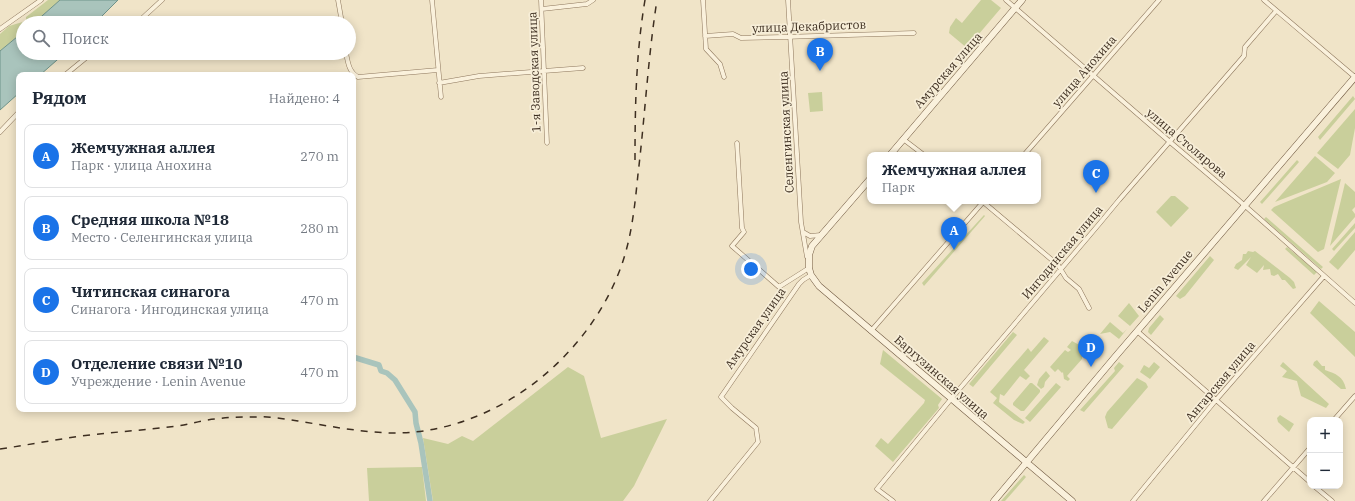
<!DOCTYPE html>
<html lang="ru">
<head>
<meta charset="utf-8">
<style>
	:root { --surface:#fff; --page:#f2f2f3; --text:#1f2937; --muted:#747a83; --line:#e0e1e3; --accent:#1a73e8 }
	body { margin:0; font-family:"IBM Plex Serif",serif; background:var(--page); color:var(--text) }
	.controls { position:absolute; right:12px; bottom:12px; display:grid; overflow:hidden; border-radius:8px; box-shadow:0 2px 10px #0003 }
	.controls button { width:36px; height:36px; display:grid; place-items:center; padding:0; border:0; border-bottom:1px solid var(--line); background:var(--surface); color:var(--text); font:20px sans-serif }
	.you { position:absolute; left:751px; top:269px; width:14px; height:14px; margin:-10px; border:3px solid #fff; border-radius:50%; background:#1a73e8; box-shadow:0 0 0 6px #1a73e833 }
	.badge { display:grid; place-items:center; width:26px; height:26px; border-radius:50%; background:var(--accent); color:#fff; font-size:13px; font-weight:700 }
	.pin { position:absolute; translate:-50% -33px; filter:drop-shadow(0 1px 2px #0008) }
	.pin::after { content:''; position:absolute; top:21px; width:14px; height:12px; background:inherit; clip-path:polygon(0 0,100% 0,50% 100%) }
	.popup { position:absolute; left:867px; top:152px; width:174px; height:52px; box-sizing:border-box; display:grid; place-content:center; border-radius:8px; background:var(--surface); filter:drop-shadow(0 1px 3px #0005); font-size:13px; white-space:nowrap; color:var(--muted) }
	.popup b { font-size:15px; color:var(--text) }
	.popup::after { content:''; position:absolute; left:50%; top:100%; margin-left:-8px; border:8px solid transparent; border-top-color:var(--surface) }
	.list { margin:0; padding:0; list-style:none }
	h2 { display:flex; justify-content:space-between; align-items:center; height:52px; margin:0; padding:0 16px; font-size:17px }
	h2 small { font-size:13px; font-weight:400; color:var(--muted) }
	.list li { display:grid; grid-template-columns:26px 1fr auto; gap:12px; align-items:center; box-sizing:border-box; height:64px; margin:0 8px 8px; padding:0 8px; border:1px solid var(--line); border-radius:8px }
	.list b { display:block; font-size:15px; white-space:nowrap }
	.list p { margin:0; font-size:13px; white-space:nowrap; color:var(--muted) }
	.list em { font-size:13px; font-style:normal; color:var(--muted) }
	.icon { flex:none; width:22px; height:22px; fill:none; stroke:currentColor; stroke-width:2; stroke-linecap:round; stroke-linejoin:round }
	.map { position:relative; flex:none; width:1355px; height:501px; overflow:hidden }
	.search { position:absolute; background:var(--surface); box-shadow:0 2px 10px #0003; left:16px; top:16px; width:340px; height:44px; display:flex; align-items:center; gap:10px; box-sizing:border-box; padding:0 14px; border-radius:22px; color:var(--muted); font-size:15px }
	.panel { position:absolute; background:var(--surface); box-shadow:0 2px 10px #0003; left:16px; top:72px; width:340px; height:340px; border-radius:8px }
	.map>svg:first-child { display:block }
	.green { fill:#c9cf9b }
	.water { fill:#a9c4bc; stroke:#6f938a }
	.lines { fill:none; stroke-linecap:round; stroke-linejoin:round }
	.canal { stroke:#a9c4bc; stroke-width:5.5 }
	.minor-casing { stroke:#8d765c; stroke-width:5 }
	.secondary-casing { stroke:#6f573f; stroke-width:7 }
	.minor { stroke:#faf1dc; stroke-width:4 }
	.secondary { stroke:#faf1dc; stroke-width:6 }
	.rail { stroke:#3d2e20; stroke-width:1.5; stroke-dasharray:7 7; stroke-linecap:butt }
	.labels { text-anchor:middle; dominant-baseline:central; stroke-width:3.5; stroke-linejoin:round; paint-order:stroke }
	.street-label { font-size:12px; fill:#3d2e20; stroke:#f7eed8 }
</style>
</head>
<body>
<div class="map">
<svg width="1355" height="501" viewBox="0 0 1355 501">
	<rect width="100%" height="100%" fill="#f0e4c8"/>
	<path class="green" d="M48,0H60L34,23H23V32L0,51V34L9,26L26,21V17Z
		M981,0H991L1001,8L967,48L949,33L950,27L956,18L962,23Z
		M822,92L823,111L810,112L808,93Z
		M1353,96L1355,99L1320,140L1318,137Z
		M1355,109V128L1350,155L1338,169L1317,153Z
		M1315,156L1335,173L1327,182L1275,202Z
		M1297,160L1299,162L1262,204L1260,202Z
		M1341,179L1324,249L1318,252L1271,210L1274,207Z
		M1345,183L1355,192V207L1352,210L1355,214V217L1330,246Z
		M1171,196H1175L1189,208L1171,227L1156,212Z
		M984,215L985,216L924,286L922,283Z
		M1266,217L1323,267L1321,269L1264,219Z
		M1355,223V228L1334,251L1332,249Z
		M1355,232V250L1338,270L1329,262Z
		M1287,247L1317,272L1314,275L1285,249Z
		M1248,251L1253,252L1255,251L1290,278L1294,282L1296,288L1293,289L1285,280H1282L1278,274L1274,276L1271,275L1270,269L1263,270L1264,265L1257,273L1246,265L1251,257L1238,270L1234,268L1236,264L1242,260L1243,254H1246Z
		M1210,256L1214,260L1185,296L1180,299L1176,296Z
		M1319,301L1355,332V357L1310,313Z
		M1129,303L1139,316L1130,326L1118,316Z
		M1160,315L1164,319L1151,335L1148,332L1149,328Z
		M1110,322L1123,333L1127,329L1119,339L1110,332L1100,334Z
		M1013,332L1017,335L973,387L969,384Z
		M1044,337L1049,341L1024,370L1030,376L1026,380L1020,376L1004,396L1000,394L999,402L1025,422L1023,424L1014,420L993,403L997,398L990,392L1028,348L1031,352Z
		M1072,341L1083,347L1082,359L1067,376L1070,379L1068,381L1064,379L1063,372L1062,373L1058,369L1055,372L1050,367L1065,350L1068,352L1071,350L1067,347Z
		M883,350L942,399L938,405L939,408L893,462L875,446L881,438L888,444L924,403L925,400L880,364Z
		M1317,360L1322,366H1325V370C1336,374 1343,376 1346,389H1341L1313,365L1314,362Z
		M1119,362L1124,366L1084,412L1080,410L1115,371L1114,368Z
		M1154,362L1160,367L1150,379L1140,372L1144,365L1149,368Z
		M1283,362L1329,404L1326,408L1301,396L1297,381L1282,377L1287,371L1280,366Z
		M568,367L584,376L601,438L667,419L634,486L623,501H433L423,438L448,444L462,436L473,441Z
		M1046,371L1050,376L1045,382L1044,387L1041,389L1037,385L1039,379Z
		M1137,378L1146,383L1148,387L1112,429L1108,428L1105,417L1107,412Z
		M1030,383H1032L1040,390V392L1024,411H1021L1013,405V403Z
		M1056,383L1061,387L1030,422L1025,418Z
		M1280,415L1294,424L1289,432L1278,422L1277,418Z
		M422,467L426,501H369L367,468Z
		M1024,475L1026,477L1005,501H1001Z"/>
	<path class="water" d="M60,0H118L95,23H34Z
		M23,32V53H65L40,75H19V93L0,110V51Z"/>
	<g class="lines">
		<path class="canal" d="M353,357L379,365L381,371L387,373L395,380L415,412L416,423L421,443L430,501"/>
		<defs>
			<path id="minor" d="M338,0L342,23
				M432,0L441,97
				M541,0L547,143
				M703,0L706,49L720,64L724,77
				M788,0L801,222L807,257
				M1006,0L1170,142L1235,197L1355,303
				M1264,0L1355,77
				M542,9L587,4L593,0
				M137,23L162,0
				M0,29L41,0
				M705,36L733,34L741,38L783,37L914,33
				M346,53C348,63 349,72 358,77L438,70
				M65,75L87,57L103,53
				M439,83L479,76L583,68
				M0,132L19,112
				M903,139L924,155
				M737,143L742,228L744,232L732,246L779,287L809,268
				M1024,155L1159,0
				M982,201L1058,265L1066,278L1079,289L1089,308
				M803,232L810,236L821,235
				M871,331L984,201
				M1137,331L1310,482
				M1334,420L1355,396
				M1314,486L1332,501
				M710,501L758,442L756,428L732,408L721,397L799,284L803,280L811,275
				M893,501L877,489L956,393L1100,223L1119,200L1244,56L1245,47L1276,11
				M1133,501L1216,400L1324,276
				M1264,501L1310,448"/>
			<path id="secondary" d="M890,155L1022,0
				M870,179L812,246L809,255V268L811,275L819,286L1072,501
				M994,501L1115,357L1355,77"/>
		</defs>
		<use href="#minor" class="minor-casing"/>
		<use href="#secondary" class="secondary-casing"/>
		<use href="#minor" class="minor"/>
		<use href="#secondary" class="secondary"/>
		<path class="rail" d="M635,160C635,106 636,53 645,0
			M0,449C27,445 54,440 81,436C114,432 146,430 178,426C191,424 203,420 216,419C229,417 242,417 255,417C269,416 284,419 298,421C329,426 359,432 390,433C492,435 589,359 622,264C632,235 635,204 638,174C645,116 648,57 657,0"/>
	</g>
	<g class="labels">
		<g class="street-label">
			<text transform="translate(809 26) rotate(-2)">улица Декабристов</text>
			<text transform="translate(948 70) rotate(-49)">Амурская улица</text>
			<text transform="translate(1084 71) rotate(-49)">улица Анохина</text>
			<text transform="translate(534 72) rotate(-92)">1-я Заводская улица</text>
			<text transform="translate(786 132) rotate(-93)">Селенгинская улица</text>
			<text transform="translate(1187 143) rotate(40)">улица Столярова</text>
			<text transform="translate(1062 252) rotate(-50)">Ингодинская улица</text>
			<text transform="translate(1165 281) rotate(-50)">Lenin Avenue</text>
			<text transform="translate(755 328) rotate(-55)">Амурская улица</text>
			<text transform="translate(942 377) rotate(41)">Баргузинская улица</text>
			<text transform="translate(1220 381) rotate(-50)">Ангарская улица</text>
		</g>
	</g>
</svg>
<div class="controls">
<button>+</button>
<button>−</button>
</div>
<div class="you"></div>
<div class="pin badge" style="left:954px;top:250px">A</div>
<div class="popup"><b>Жемчужная аллея</b>Парк</div>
<div class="pin badge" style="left:820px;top:71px">B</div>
<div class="pin badge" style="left:1096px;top:193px">C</div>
<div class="pin badge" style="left:1091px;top:367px">D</div>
<div class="search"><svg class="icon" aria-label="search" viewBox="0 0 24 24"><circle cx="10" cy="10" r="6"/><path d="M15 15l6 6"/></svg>Поиск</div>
<section class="panel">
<h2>Рядом<small>Найдено: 4</small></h2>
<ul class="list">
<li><span class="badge">A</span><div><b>Жемчужная аллея</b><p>Парк · улица Анохина</p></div><em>270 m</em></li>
<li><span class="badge">B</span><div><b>Средняя школа №18</b><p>Место · Селенгинская улица</p></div><em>280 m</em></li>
<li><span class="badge">C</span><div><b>Читинская синагога</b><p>Синагога · Ингодинская улица</p></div><em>470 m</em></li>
<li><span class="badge">D</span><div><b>Отделение связи №10</b><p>Учреждение · Lenin Avenue</p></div><em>470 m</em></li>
</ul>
</section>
</div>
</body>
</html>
